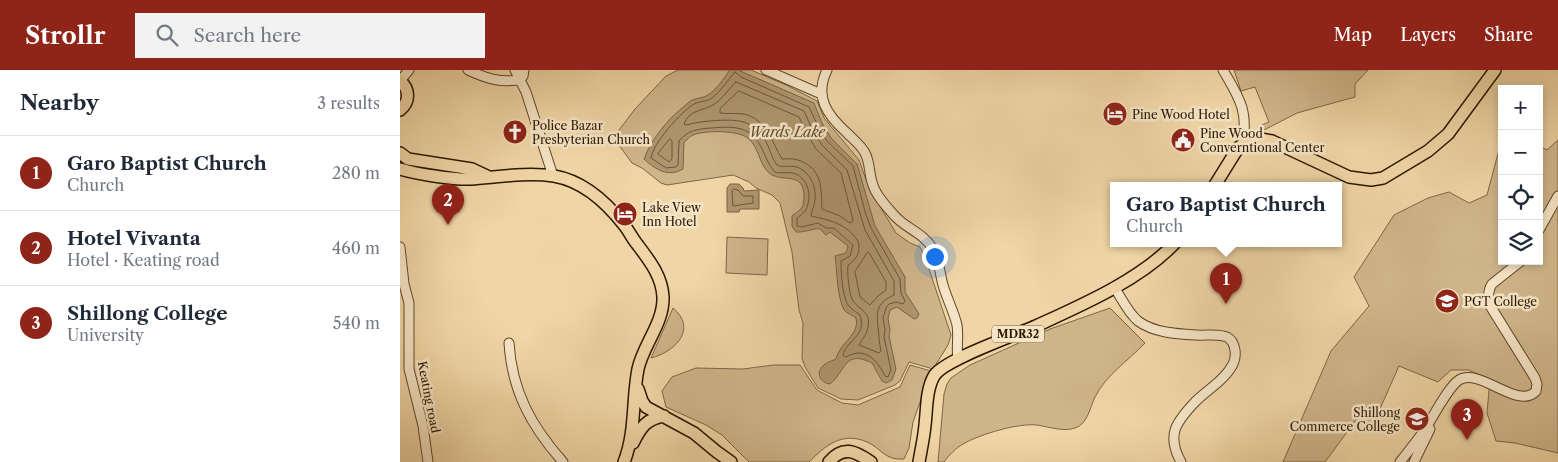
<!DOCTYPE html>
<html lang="en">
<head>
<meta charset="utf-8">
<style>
	:root { --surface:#fff; --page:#f2f2f3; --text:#1f2937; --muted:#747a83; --line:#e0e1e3; --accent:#8f2418 }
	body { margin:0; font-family:"Libre Caslon Text",serif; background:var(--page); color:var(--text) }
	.controls { position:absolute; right:15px; top:15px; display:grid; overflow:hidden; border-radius:0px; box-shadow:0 2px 8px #0003 }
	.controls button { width:45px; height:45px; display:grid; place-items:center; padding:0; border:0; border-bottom:1px solid var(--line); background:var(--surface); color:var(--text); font:25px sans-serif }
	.you { position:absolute; left:534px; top:186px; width:18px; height:18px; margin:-12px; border:4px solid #fff; border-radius:50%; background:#1a73e8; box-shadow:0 0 0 8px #1a73e833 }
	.badge { display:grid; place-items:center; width:32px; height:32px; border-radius:50%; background:var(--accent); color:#fff; font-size:16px; font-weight:700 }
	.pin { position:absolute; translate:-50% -41px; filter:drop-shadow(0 1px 2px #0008) }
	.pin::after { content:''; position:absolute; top:26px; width:18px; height:15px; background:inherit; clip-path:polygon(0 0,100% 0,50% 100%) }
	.popup { position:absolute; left:710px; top:112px; width:232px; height:65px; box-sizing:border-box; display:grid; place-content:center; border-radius:0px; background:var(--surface); filter:drop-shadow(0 1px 4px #0005); font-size:16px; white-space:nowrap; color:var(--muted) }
	.popup b { font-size:19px; color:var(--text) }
	.popup::after { content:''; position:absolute; left:50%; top:100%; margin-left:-10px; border:10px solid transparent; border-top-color:var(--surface) }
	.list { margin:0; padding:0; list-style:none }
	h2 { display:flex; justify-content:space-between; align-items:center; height:65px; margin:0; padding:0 20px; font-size:21px }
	h2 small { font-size:16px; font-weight:400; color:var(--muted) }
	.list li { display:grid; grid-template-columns:32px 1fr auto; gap:15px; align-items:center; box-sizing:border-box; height:75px; padding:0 20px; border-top:1px solid var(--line) }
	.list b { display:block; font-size:19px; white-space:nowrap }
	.list p { margin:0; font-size:16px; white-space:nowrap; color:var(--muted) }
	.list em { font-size:16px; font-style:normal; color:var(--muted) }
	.icon { flex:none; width:28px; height:28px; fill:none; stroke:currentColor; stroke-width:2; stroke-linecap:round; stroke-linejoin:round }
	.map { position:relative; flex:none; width:1158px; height:392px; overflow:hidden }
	header { display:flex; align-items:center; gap:30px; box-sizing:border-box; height:70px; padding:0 25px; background:var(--accent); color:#fff }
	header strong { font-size:24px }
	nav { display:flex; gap:28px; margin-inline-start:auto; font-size:18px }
	.search { width:350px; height:45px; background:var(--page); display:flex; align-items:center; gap:12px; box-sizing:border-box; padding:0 18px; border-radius:0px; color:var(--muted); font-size:19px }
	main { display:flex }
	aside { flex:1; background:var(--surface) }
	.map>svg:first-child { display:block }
	.green { fill:#cfb58a; stroke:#7d6645 }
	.water { fill:#ad956e; stroke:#796342 }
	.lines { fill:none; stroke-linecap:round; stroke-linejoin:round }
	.shore { stroke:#6c5637; stroke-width:1 }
	.minor-casing { stroke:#5c472a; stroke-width:11 }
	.major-casing { stroke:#2b1800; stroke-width:14 }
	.minor { stroke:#f5e4c5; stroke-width:9 }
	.major { stroke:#f0d5a6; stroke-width:11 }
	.labels { text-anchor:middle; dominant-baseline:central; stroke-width:5; stroke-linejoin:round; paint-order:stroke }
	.shield { fill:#f5e4c5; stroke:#68553b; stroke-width:1 }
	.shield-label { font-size:11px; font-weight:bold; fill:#2b1800 }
	.poi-label { font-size:12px; fill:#2b1800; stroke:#f5e4c5; text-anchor:start }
	.street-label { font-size:12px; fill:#2b1800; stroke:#f5e4c5 }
	.water-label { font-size:14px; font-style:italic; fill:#5f4a2c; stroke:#f5e4c5 }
</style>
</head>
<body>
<header>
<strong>Strollr</strong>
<div class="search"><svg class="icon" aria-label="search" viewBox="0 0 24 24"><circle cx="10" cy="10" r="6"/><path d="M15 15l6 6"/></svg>Search here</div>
<nav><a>Map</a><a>Layers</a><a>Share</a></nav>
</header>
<main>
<aside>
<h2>Nearby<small>3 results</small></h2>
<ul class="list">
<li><span class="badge">1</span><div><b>Garo Baptist Church</b><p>Church</p></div><em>280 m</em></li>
<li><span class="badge">2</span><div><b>Hotel Vivanta</b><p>Hotel · Keating road</p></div><em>460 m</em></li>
<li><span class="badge">3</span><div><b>Shillong College</b><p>University</p></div><em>540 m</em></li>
</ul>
</aside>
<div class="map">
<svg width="1158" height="392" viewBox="0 0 1158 392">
	<rect width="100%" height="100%" fill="#f0d5a6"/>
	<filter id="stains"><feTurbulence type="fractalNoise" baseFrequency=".004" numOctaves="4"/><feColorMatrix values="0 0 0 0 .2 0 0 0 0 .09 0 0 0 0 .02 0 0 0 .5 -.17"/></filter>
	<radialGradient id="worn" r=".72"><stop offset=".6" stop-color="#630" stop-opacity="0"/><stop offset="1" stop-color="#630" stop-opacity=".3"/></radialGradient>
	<path class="green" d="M278,0H351L386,15L417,31L424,48L459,90L469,118L496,163L510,173L520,177L525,187L551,265L548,275L533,299L509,292L500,311L495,315L458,330L441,329L418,318L405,297L402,288L403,253L399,240L392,182L380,133L372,125L356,118L349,112L333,105L267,115L261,113L242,98L232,93L218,74V66L219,60L235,39L266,6Z
		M834,0H968L955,14V27L897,43L862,61L857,57L869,52L855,17L841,21Z
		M1158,70V383L1115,373L1096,371L1087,343L1090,309L1068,300H1051L1038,312L999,296L972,357L956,350L925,392H883L931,281L969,236L954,207L994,145L1028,128L1049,122L1069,133L1087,125L1100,76L1102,73V191H1139V76L1147,80Z
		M327,167L368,169L367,205L326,203Z
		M273,238C298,259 275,282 251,288Z
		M710,238L745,273C728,291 706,305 695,327C690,337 688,354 675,358C664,362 649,357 637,355C617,353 581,364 563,374C556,378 549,385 544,392H538L544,324L547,314L551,308L570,295L650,259Z
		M373,295H400L417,320L442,333L458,335L500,317L510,295L531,301L513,352L509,378L504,389C485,391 481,378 467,372C442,361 425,376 409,392H349L322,365L306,355L266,337L262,321L272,307L296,298L343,299Z"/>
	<path class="water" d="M330,0H338L414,33L422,53L431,68L457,94L475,156L505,207V222L519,244L517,248L514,249L497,237L490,240L488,248L490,260L489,266L496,299L492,310L486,313L482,311L472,293C444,279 446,301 430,314C420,313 415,302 424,295C427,292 432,291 436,289C440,272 460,265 456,248C453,246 448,243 446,242C437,234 437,197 435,186L446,183L448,176L430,162L426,165C424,164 423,161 420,159C418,157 403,163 396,162L392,156V146C395,143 398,142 401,139C404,135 404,128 404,124C402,100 380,114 368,102C359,93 359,78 349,69C340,60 305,60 293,65C290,66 287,70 284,72L283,99C268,108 255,99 244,89C252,67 270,47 288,33C293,28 299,29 306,26C316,21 323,9 330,0Z
		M330,114H339L343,118L344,121L359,120V139H340L339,142H327V118Z"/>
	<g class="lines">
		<path class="shore" d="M335,2L341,7L409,37L418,56L427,71L453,96L466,145L471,158L500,209L501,223L505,231L503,234L496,232L489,234L486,238L483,248L485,260L484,267L491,300L488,307L485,306C477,290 465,276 446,287L443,285C447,269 467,267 460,245C456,242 451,239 448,235C442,225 441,202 441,191L450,186L453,175L434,158H426L418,153L402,157L397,156V148C400,146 403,143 406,140C412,127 409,110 396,104C389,101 382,104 375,102C369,96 367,89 363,81C352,56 336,56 311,58C298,59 288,60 279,71L278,95L276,97L266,98L251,88C253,73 281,42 294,34C300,31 306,32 312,28C321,21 328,10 335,2Z
			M336,12L404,41L412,59L422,75L447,100L465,160L494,211V225C478,233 476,239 478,257C479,265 479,272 481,281L479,283L459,275C462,269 467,265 468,257C471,241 460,241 453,231C449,225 447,203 448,195C457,189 461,182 458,171C446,153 429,150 411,146C411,142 413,139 414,135C418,120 412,103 397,97C390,95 383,98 377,95C371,87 370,78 365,70C360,63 353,55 344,52C331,48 300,51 286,55L284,54C289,40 302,41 313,35C323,29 328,19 336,12Z
			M339,21L399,47L406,62L416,79L441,103L453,150L452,152L450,153L440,146L422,139C421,119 423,98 398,90C392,88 387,89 382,89C372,72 366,49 344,44C336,43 327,44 320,43V39Z
			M270,69L272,71V89L269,92L258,84Z
			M334,119L338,120L343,126H353V133L333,136L332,121Z
			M468,182L470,184L486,212V220L478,226L470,235L460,227L455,202Z"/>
		<defs>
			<path id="minor" d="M68,0C85,8 102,14 121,9L123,6L124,0
				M115,0L126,22L153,106
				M366,0L421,24
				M427,0C414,27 427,45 447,63C453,69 461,75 465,83C470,92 469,103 472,112C475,124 485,135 493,144C504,158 523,162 533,179C539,190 540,204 543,215C547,229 554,242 557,255C559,267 556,278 558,290
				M823,0C839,28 848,39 843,73
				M0,11L9,0
				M1139,160L1158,126
				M0,177L4,214L9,233V299L23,356L28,392
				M714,217C721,227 728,243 738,251C754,263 778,264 797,265C806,266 818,263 827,267C836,272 837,286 833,294C825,310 807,320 795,332C776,352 766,365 781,392
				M109,273C112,321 131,356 163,392
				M1000,392C1008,382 1016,372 1024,361C1032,349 1048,317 1059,310C1080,297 1118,341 1136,321L1137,314L1135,308L1089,234C1088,227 1088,220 1092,214L1121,191
				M1014,392L1030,359"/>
			<path id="major" d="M0,11C10,19 10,32 0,40
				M0,83L8,89L72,99L87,106
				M0,99C16,104 55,110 71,109C98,107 127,102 154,106C183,111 207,133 224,155C229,161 232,168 237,174C249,190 262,206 263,227C264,253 243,275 238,299C232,329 236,362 224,392
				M815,115L838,78L849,70L856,68L872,71L949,107L971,110L983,108L1028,81L1048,64L1095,0
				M238,319L242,331L246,337L294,363L317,382L331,392
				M233,373C241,357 246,349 264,346
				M429,392C443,375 455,381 471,392
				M519,392C521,380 524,367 525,355C527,339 526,320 534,306C543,290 616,265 636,256C682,235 740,210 775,173"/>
		</defs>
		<use href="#minor" class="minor-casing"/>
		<use href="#major" class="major-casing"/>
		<use href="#minor" class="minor"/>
		<use href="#major" class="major"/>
	</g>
	<defs>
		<symbol id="hotel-disc" viewBox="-11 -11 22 22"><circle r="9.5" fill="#8f2418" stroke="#f5e4c5"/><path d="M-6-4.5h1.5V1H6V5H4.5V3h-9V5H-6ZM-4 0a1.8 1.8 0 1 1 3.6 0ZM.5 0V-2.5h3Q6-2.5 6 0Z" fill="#fff"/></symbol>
		<symbol id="church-disc" viewBox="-11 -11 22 22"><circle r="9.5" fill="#8f2418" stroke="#f5e4c5"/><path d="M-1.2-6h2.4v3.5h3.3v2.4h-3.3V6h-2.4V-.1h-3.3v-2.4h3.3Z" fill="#fff"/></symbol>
		<symbol id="civic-disc" viewBox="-11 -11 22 22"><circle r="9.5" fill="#8f2418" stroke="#f5e4c5"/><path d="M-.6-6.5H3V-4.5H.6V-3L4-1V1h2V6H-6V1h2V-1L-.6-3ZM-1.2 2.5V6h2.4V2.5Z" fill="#fff"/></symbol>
		<symbol id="university-disc" viewBox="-11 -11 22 22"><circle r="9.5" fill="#8f2418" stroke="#f5e4c5"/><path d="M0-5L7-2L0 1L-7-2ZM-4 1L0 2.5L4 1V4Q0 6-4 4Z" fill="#fff"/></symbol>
	</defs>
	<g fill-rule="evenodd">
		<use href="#hotel-disc" x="701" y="30" width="28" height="28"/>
		<use href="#church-disc" x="101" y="48" width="28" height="28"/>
		<use href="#civic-disc" x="769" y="56" width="28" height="28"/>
		<use href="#hotel-disc" x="211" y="130" width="28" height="28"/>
		<use href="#university-disc" x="1033" y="217" width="28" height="28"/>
		<use href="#university-disc" x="1003" y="335" width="28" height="28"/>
	</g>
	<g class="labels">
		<rect class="shield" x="592" y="255.5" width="52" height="17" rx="4"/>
		<g class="shield-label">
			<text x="618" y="264">MDR32</text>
		</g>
		<g class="poi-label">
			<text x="732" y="44">Pine Wood Hotel</text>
			<text x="132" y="55">Police Bazar<tspan x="132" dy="14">Presbyterian Church</tspan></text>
			<text x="800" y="63">Pine Wood<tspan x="800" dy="14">Converntional Center</tspan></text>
			<text x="242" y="137">Lake View<tspan x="242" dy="14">Inn Hotel</tspan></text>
			<text x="1064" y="231">PGT College</text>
			<text x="1000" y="342" text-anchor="end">Shillong<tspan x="1000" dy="14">Commerce College</tspan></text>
		</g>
		<g class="street-label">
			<text transform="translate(29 327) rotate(79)">Keating road</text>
		</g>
		<g class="water-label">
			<text x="387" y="62">Wards Lake</text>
		</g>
	</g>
	<rect width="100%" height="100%" filter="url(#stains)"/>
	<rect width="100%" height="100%" fill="url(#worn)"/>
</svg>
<div class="controls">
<button>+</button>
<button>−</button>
<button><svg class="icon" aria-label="locate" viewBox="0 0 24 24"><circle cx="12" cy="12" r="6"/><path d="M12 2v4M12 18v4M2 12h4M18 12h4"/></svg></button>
<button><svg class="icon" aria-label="layers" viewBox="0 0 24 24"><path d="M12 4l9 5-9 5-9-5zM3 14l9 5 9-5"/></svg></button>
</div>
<div class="you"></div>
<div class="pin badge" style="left:826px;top:234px">1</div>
<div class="popup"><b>Garo Baptist Church</b>Church</div>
<div class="pin badge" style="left:48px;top:155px">2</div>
<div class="pin badge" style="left:1067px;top:370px">3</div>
</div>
</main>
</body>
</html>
